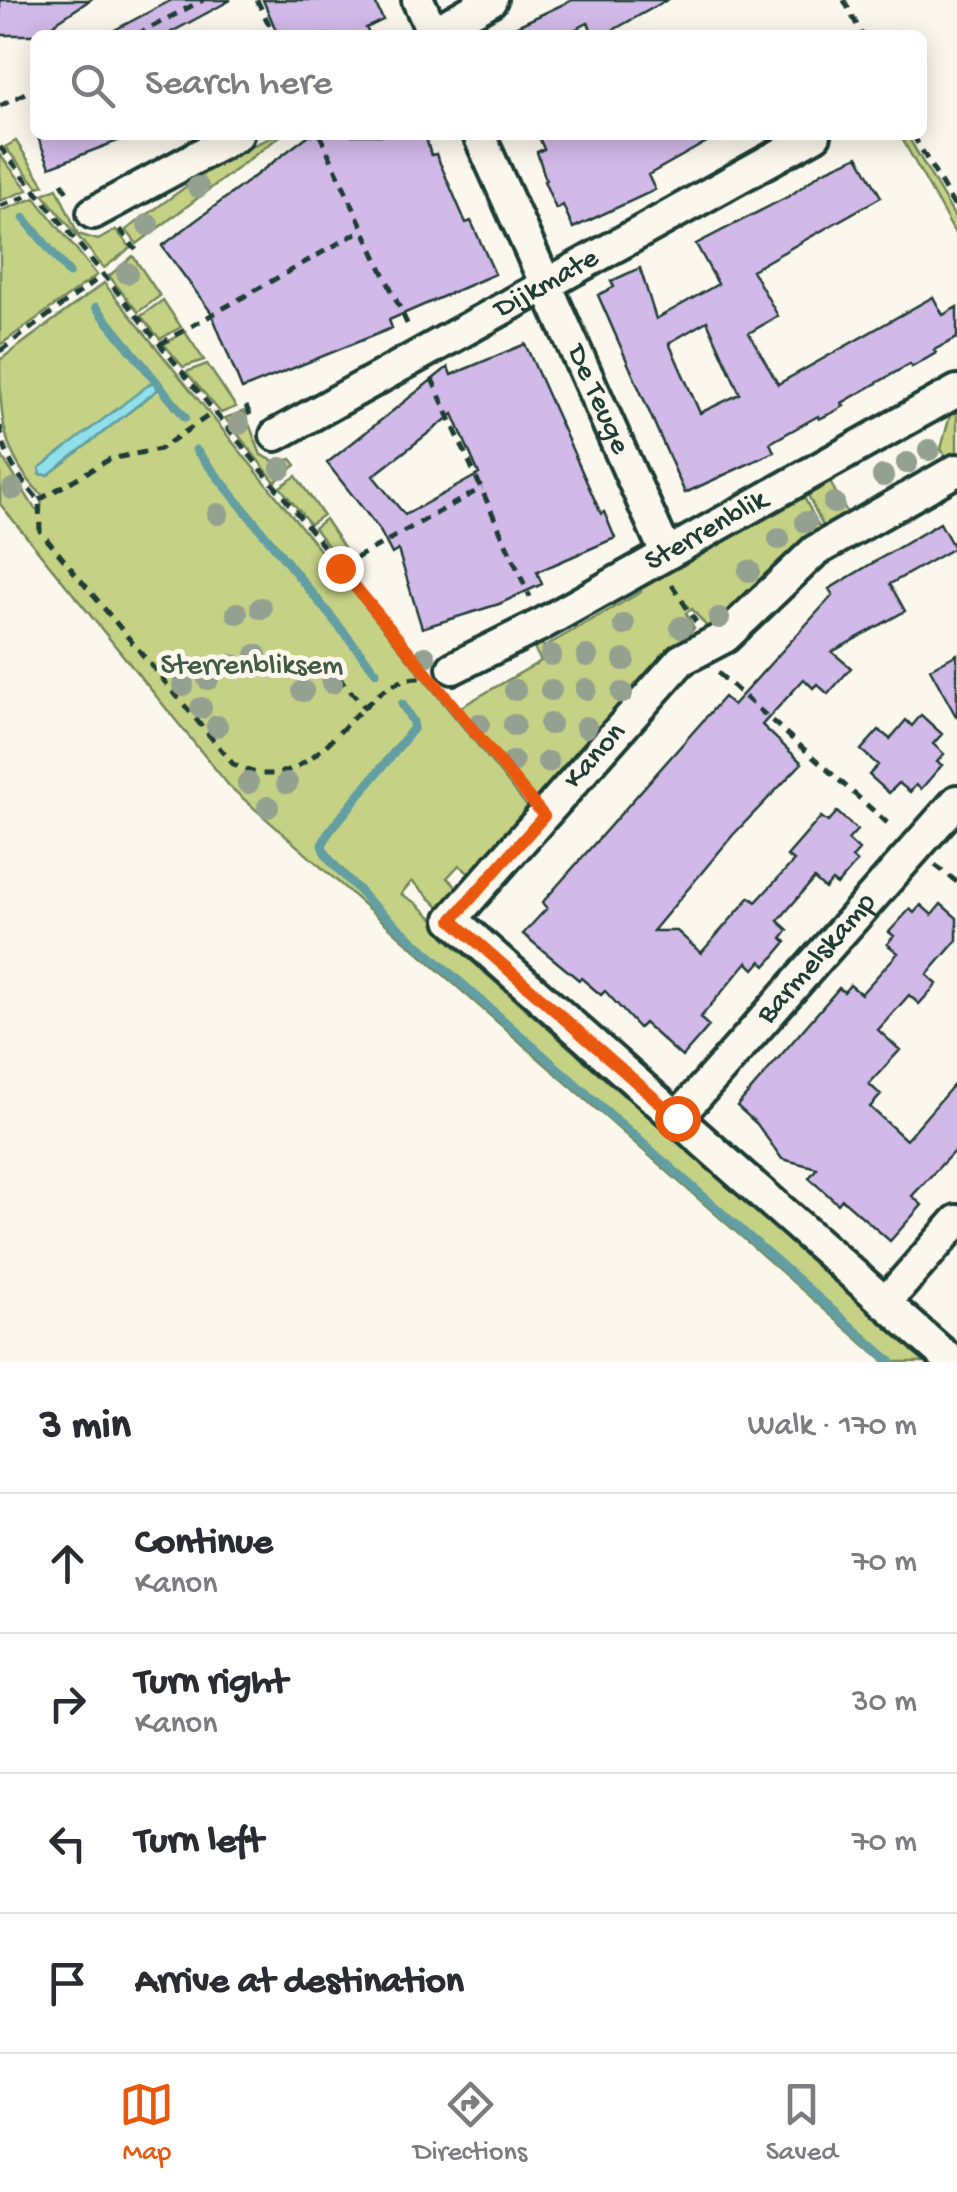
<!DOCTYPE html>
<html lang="en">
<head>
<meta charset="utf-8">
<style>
	:root { --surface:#fff; --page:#f7f7f7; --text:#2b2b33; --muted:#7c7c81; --line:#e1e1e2; --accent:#ea580c }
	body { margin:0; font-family:"Gochi Hand",sans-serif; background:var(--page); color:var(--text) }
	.stop { position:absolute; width:30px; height:30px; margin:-22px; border:8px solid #ea580c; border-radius:50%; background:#fff }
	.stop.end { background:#ea580c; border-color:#fff; box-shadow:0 2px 10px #0008 }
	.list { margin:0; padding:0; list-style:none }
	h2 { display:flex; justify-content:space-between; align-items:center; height:130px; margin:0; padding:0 40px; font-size:42px }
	h2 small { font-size:32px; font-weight:400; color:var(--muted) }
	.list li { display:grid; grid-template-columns:65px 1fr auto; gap:30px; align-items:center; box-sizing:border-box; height:140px; padding:0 40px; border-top:2px solid var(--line) }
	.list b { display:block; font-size:38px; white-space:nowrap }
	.list p { margin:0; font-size:32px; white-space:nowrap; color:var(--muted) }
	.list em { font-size:32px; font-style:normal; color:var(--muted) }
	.icon { flex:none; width:55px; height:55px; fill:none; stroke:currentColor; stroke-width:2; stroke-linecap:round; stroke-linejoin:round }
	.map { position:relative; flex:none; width:957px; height:1362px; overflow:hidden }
	.search { position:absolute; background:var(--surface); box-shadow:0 5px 25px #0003; left:30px; right:30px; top:30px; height:110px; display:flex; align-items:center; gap:25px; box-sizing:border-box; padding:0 35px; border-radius:15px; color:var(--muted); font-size:38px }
	.sheet { height:690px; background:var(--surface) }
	nav { display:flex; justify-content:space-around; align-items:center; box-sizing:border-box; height:140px; border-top:2px solid var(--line); background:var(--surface); font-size:28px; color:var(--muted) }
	nav a { display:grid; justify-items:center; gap:5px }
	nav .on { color:var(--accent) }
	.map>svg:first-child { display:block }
	.green { fill:#c5d184; stroke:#72875c; stroke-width:2.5; fill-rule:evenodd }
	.water { fill:#90e0eb; stroke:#639fa2; stroke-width:2.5 }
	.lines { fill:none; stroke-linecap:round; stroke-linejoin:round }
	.stream { stroke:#639fa2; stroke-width:9 }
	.building { fill:#d1b9e8; stroke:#1f3d34; stroke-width:2.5; fill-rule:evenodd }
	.street-casing { stroke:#1f3d34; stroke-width:38 }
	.path { stroke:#1f3d34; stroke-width:5; stroke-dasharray:10 8; stroke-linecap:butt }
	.street { stroke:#fbf7ec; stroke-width:30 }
	.tree { fill:#94a190 }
	.route { stroke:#ea580c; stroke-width:12 }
	.labels { text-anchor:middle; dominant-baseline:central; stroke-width:10; stroke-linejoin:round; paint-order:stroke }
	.street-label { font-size:30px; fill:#1f3d34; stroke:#fbf7ec }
	.park-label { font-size:30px; fill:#405b44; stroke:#fbf7ec }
</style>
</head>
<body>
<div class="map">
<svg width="957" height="1362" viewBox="0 0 957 1362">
	<rect width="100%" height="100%" fill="#fbf7ec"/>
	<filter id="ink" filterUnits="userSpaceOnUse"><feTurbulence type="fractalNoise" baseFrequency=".01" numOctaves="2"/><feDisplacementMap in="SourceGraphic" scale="20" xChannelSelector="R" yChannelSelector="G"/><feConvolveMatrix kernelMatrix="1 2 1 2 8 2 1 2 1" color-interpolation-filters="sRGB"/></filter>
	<g filter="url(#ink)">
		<path class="green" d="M276,135L280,136L137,244L126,230L227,157Z
			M900,135H907L952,212L957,222V237Z
			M16,141L44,185L38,187L5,147Z
			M0,155L28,190L0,201Z
			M57,188L78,234L98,240L116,230L131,248L104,268L43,194Z
			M35,198L97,275L0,345V211Z
			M133,256L160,296L138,312L109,276Z
			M104,283L531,811L473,877L459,865L447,878L461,891L443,911L412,881L401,894L416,903L442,926L443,936L624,1096H638L701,1152L702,1164L831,1279L844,1278L911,1338V1350L925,1362H884L230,787L0,504V453L35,509L41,510L42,495C1,455 0,415 0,360ZM155,381L160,388L48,475L40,474Z
			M163,300L181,327L160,339L141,316Z
			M185,332L204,360L183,367L164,344Z
			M207,364L236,407L221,413L186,372Z
			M957,410V462L951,465L941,449L950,415Z
			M244,411L261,455L278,463L291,459L296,465L275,482L225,418Z
			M296,476L323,515L310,524L280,487Z
			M830,482L852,521L827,535L808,495Z
			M804,497L824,537L711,632L692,609L686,613L694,628L538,804L459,708L541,661L530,641L537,638L544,647L641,592L639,587L713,544L721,535L732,537Z
			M325,519L349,555L340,561L314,528Z"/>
		<path class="water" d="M155,380L161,387L48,475L40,474L39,468Z"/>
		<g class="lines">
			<path class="stream" d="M24,218L69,273
				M96,307L185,417
				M196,450L376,672
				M402,704L413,722V729L329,832L322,845C326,863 356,884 368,901L891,1362"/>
		</g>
		<path class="building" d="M0,0H90L37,35H0Z
			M172,0H231L166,35H105Z
			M263,0H374L383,20L366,28L370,35H278Z
			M572,0H667L604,35H594L588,23L564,35H498Z
			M37,135H127L128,137L50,167Z
			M309,135H425L431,155L436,154L466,223L471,221L495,274L389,320L392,328L242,389L211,312L162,246Z
			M538,135H719L648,175L655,190L573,228L563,205L556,209L544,181L546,180L537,152L544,149Z
			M858,156L881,197L752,270L778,316L749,333L778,384L933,297L943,315L957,307V338L934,350L936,353L912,367L910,364L842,403L844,406L832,413L819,419L818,416L770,443L774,452L685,493L598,295L614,287L611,281L640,268L656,319L718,284L696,244L791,195L822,172ZM707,321L740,394L700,413L669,343Z
			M525,344L601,514L604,512L615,538L537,572L542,584L499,604L422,628L398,550L392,554L379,529L327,463L448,367L451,375ZM453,414L479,474L405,515L373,476Z
			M940,523L954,548L890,584L905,611L832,652L851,668L828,694L817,684L813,688L804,679L762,725L802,763L733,835L653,931H677L701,953L750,897L756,902L794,861L787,856L821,817L828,822L837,812L857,830L848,840L859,850L852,858L857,862L837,885L832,881L825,889L814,879L778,921L788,930L782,938L786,942L766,966L761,961L754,969L747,962L700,1018L709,1026L682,1057L644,1023L639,1028L605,991L601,995L581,978L579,980L523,934L547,908L542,903L724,697L733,705L833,595L829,589Z
			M957,654V718L930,669Z
			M921,715L942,734L933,744L944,754L937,762L942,765L921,789L916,785L910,792L899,783L889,793L869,775L878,765L861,750L879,730L890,739L906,720L912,726Z
			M941,904L957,918V940L927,975L937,984L919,1004L909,995L878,1030L900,1050L869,1084L881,1095L870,1107L906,1140L957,1081V1148L912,1196L922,1205L890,1241L842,1199L838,1204L809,1178L817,1168L782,1159L757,1124L737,1106L839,988L844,992L850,985L861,994L898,953L887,944L894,936L889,932L910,909L914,913L921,905L932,915Z"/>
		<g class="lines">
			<defs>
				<g id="street">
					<path d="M418,0L434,35"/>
					<path d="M429,35L491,0"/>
					<path id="s1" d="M479,135L666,553"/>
					<path d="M93,213L237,135"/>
					<path id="s2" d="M276,435L815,135"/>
					<path id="s3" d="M453,668L542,624L957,391"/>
					<path id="s4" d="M677,1118L957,801"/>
					<path d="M885,1303L957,1221"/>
					<path id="s5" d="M952,1362L452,919L681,660L725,637L815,551L957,470"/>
				</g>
			</defs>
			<use href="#street" class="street-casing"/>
			<path class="path" d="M257,0L274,35
				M844,0L862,35
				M136,35L203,0
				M0,106L35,88
				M320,135L409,328
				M913,135L957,211
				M0,147L423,669
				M62,183L70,197
				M0,206L36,193
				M120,229L136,250
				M160,344L362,230
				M0,351L103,275
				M432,379L530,597
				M246,406L252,419
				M0,426C4,457 18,477 39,500L40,531L233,764C321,813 358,664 429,679
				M39,500L110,459L160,449L214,412
				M340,567L482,488
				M672,585L696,622
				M305,665L335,673L366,709
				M718,673L893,828
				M445,697L524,793
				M935,865L957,882"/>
			<use href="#street" class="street"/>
		</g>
		<g class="tree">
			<circle cx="198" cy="187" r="11"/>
			<circle cx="148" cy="225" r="11"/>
			<circle cx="127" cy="273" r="11"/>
			<circle cx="239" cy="424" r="11"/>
			<circle cx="929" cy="450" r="11"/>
			<circle cx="907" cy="463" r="11"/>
			<circle cx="281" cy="468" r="11"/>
			<circle cx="883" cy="476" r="11"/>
			<circle cx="13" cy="489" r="11"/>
			<circle cx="834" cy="503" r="11"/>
			<circle cx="218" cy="514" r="11"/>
			<circle cx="806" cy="522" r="11"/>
			<circle cx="779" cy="539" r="11"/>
			<circle cx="749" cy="571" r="11"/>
			<circle cx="261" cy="608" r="11"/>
			<circle cx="237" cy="613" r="11"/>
			<circle cx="719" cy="618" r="11"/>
			<circle cx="624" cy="625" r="11"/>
			<circle cx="681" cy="627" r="11"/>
			<circle cx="256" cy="655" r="11"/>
			<circle cx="551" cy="655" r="11"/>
			<circle cx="587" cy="656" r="11"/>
			<circle cx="425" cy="657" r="11"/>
			<circle cx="624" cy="660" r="11"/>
			<circle cx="233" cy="665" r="11"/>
			<circle cx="208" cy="679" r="11"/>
			<circle cx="332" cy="683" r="11"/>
			<circle cx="183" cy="685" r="11"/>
			<circle cx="586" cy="689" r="11"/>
			<circle cx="515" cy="690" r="11"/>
			<circle cx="551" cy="690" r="11"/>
			<circle cx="303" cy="691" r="11"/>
			<circle cx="622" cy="693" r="11"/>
			<circle cx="201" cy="708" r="11"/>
			<circle cx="479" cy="724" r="11"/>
			<circle cx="550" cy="724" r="11"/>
			<circle cx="514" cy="725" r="11"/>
			<circle cx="217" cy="726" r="11"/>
			<circle cx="586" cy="727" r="11"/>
			<circle cx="513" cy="762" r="11"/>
			<circle cx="548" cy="762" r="11"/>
			<circle cx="248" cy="783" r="11"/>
			<circle cx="287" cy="783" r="11"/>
			<circle cx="268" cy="807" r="11"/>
		</g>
	</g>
	<g class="lines" filter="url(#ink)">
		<path class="route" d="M340,568L544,816L452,920L677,1118"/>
	</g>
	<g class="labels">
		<g class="street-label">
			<text stroke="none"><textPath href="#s2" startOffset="310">Dijkmate</textPath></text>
			<text stroke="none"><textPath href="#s1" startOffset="290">De Teuge</textPath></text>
			<text stroke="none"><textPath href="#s3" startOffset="288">Sterrenblik</textPath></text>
			<text stroke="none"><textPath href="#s5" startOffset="885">Kanon</textPath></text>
			<text stroke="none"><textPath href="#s4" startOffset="212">Barmelskamp</textPath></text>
		</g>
		<g class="park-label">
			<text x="252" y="667">Sterrenbliksem</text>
		</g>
	</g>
</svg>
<div class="stop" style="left:677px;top:1118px"></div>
<div class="stop end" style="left:340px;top:568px"></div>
<div class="search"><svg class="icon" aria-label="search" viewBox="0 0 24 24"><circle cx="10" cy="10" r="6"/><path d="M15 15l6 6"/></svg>Search here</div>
</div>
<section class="sheet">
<h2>3 min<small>Walk · 170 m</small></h2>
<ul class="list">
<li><svg class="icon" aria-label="ahead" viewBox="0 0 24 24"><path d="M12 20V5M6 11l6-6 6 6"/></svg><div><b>Continue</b><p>Kanon</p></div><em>70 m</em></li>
<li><svg class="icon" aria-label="right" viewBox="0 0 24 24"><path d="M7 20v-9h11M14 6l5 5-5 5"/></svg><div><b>Turn right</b><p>Kanon</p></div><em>30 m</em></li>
<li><svg class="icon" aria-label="left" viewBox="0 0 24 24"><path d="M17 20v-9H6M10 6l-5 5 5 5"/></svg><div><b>Turn left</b></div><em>70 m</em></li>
<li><svg class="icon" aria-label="arrive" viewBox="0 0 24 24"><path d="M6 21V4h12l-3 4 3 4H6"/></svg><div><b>Arrive at destination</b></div></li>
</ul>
</section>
<nav>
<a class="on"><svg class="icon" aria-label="map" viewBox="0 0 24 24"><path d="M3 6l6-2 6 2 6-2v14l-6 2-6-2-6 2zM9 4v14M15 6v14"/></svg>Map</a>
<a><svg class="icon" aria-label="directions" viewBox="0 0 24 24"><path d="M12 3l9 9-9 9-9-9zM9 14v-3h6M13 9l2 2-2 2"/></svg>Directions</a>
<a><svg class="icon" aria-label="saved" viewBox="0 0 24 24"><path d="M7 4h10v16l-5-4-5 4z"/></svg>Saved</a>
</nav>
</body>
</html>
